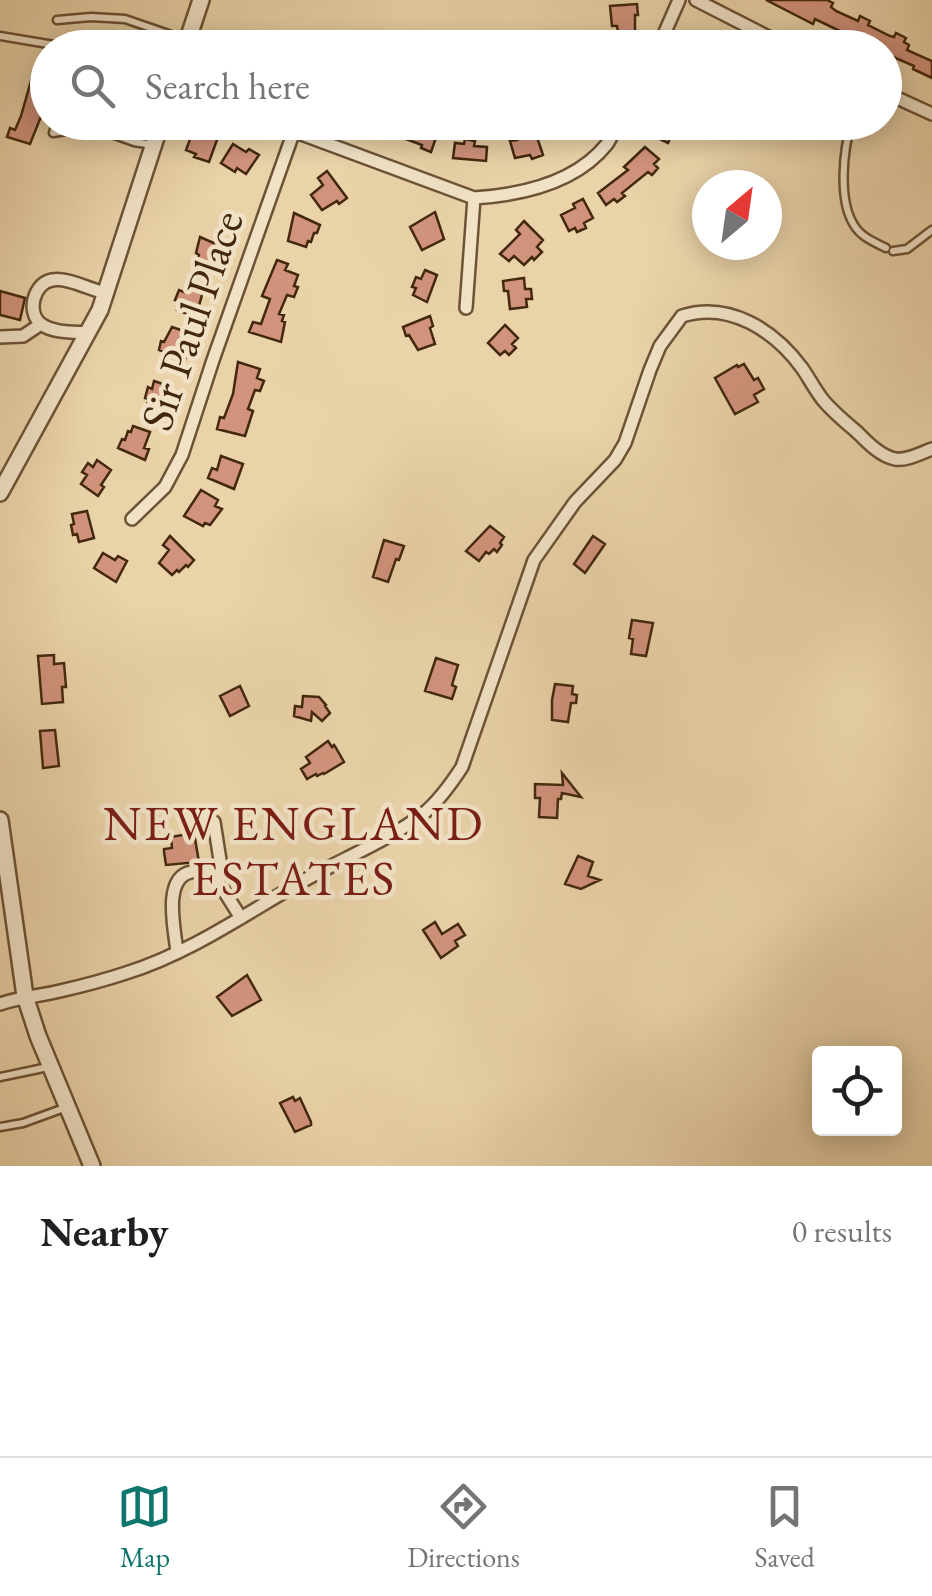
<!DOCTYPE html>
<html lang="en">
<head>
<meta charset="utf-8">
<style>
	:root { --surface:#fff; --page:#f6f6f6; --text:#202124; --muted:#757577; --line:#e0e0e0; --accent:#0f766e }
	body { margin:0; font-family:"EB Garamond",serif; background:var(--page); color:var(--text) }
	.controls { position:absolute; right:30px; bottom:30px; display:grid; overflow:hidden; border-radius:10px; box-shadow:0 5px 25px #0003 }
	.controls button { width:90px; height:90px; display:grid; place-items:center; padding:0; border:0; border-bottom:2px solid var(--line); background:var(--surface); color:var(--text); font:50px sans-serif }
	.compass { position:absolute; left:692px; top:170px; width:90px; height:90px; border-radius:50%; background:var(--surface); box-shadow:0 5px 25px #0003; rotate:29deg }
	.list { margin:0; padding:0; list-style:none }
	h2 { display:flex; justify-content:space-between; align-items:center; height:130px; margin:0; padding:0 40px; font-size:42px }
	h2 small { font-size:32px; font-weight:400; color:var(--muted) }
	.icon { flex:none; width:55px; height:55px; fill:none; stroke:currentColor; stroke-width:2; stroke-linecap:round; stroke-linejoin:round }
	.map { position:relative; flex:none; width:932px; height:1166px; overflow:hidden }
	.search { position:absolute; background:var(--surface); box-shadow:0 5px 25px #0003; left:30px; right:30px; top:30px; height:110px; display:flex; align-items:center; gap:25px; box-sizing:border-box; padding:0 35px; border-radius:55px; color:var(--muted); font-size:38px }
	.sheet { height:290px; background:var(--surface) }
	nav { display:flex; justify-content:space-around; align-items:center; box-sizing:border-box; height:140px; border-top:2px solid var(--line); background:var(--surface); font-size:28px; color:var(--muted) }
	nav a { display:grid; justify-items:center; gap:5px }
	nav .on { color:var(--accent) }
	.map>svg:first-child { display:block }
	.building { fill:#d1937c; stroke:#43280e; stroke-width:2.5 }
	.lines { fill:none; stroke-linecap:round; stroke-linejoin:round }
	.service-casing { stroke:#6d5335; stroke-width:11 }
	.minor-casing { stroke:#6d5335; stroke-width:16 }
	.tertiary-casing { stroke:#6d5335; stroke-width:20 }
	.service { stroke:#f1e2c7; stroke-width:6 }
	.minor { stroke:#f1e2c7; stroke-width:11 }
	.tertiary { stroke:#f1e2c7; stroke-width:15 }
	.labels { text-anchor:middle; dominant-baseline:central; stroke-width:9; stroke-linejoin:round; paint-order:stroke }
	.street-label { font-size:45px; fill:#43280e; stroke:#f1e2c7 }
	.neighbourhood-label { font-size:48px; letter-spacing:2.5px; fill:#7a1f14; stroke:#f1e2c7 }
</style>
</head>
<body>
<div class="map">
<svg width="932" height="1166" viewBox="0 0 932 1166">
	<rect width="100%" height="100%" fill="#ead3a9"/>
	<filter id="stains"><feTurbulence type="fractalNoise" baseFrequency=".002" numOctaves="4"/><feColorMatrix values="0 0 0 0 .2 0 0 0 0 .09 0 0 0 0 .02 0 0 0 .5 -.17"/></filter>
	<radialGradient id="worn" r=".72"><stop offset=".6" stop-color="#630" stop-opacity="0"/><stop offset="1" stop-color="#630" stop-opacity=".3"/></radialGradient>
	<path class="building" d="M766,0H827L833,3L831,7L836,11L858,21L860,16L870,21L868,25L890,36L894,37L896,33L906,38L904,42L909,45L907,50L932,61V78L913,69L914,66L884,53V48H874L851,37L849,41L839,36L842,32L815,19L813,24Z
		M637,4L638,15H635V31L618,32L617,26H612L610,6Z
		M34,70L48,74V84L40,107L44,109L30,144L7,137L10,128L15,130L21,116Z
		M431,122L429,128L438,132L431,152L421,148L422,145L363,123Z
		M654,122H673L682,127L678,136L672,134L668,143L649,134Z
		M525,132L527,137L536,134L543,155L532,159L530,155L515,158L510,141L517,140L515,135Z
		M192,134L205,139L207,134L218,137L209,162L194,157L196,154L186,150Z
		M465,139L475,141L474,146L487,147L486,161L453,158L455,143L464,144Z
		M233,144L246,152L249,149L259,155L246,174L237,168L235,172L221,163Z
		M645,147L659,159L654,164L658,168L652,175L648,172L622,193L625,196L617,202L614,199L606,205L598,193L628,170L624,167Z
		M327,171L347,198L339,204L337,201L322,210L311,195L323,185L318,178Z
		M583,199L593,218L584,223L586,228L577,232L575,228L569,231L561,215L575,208L573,204Z
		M435,212L444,239L422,250L410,227Z
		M294,213L320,225L317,233H314L311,242L308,241L306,247L288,241Z
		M524,221L543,240L537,247L542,252L534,260L532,257L524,265L514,256L509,261L500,254L520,234L516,230Z
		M200,237L225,248L221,258L218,256L212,269L196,263L199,255L196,253Z
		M277,260L288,264L285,270L298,275L294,286L298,287L294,297L287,295L279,314L284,315L282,321L285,322L281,342L249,332L253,322L261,324L270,299L262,296Z
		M425,270L437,275L427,302L413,295L416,288L412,287L416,277L421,279Z
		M524,278L525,289H531L532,299H526L527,307L510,309L508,291H504L503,281Z
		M186,286L203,291L196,317L177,310L180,301L175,300L179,290L184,292Z
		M0,291L25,298L20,320L0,315Z
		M430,316L433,326L430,328L435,344L418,350L409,335L406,336L403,327Z
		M505,325L518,338L512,344L516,348L509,355L505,351L500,355L488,343Z
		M172,327L190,333L185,360L159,350L161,341L164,342Z
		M238,362L260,369L257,378L264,381L260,391L255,390L248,409L253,411L245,436L217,429L220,417L224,418L233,394Z
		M744,364L754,380L758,378L764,389L754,395L758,402L735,414L715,378L737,365L738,367Z
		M154,381L169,386L159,413L146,408L149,399L145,398L148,387L152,389Z
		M133,426L150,432L144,448L149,449L145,460L118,448L122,439L125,440L128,431L131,432Z
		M221,456L243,464L234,489L208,478L212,468L217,470Z
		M97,460L111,470L101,485L104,487L98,496L81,484L87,475L82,472L88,463L93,467Z
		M201,490L218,500L215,506L222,509L210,525L205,523L203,526L184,516Z
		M87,511L94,538L79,542L77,534L73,535L71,525L74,524L72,514Z
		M490,526L504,537L500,543L502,545L497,552L494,549L489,554L486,552L479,561L466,551Z
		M170,536L194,560L188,567L186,565L179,572L177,570L172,575L159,563L169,550L163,545Z
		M593,536L605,544L585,573L574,564Z
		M384,540L404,546L399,560L396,559L388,582L373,577Z
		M103,553L115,560L118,556L127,561L116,582L94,568Z
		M632,620L653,623L646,656L631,654L633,639L629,638Z
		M54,655V664L64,663L66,687H62L63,702L42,704L38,656Z
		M436,658L458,665L452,685L456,687L452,699L425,691Z
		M555,684L573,686L572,694L577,695L576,703H571L568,722L552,720V700Z
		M240,686L249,706L230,716L220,696Z
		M303,696L319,697L326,705L325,706L330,713L322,721L312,712L311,721L294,716L295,706L302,707Z
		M55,730L59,766L43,768L40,731Z
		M328,741L332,747L334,745L336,748L344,762L324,774L323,773L317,776L316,774L307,779L301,769L310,763L306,757Z
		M562,773L581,797L562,793L561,799H558L557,818L539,817L540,798H535V784L563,785Z
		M194,833L199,862L166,865L164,852V849L172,848L171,837Z
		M578,856L593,862L588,876L600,880L581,889L565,884Z
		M435,922L442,934L458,924L465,935L455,941L458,946L441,958L423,930Z
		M247,975L261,1000L232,1016L217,997Z
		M293,1097L295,1101L300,1098L311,1122V1125L295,1132L280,1103Z"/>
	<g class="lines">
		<defs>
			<path id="service" d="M57,20L91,17L125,19L186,40
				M0,36L72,48
				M56,122L53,133L67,131L77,122
				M78,122L134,142L153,145
				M852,122C843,149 838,200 854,225C861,237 874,242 886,248
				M893,251L907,249L932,230
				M0,1077L48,1067
				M0,1127L23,1123L67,1107"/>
			<path id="minor" d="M696,0L790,48
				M658,48L679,0
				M884,92L932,114
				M269,122L474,198C520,195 576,183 607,144C611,138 615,129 619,122
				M466,308L474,198
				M88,333C73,332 53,333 41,324C26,312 34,283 52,280C68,277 90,290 106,293
				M0,337L23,336L41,324
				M132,519L165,487L182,455L213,360L294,131
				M214,822L220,860L219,883L241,918
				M177,952C175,931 162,878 191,872C202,870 211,875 219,883
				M0,1004C20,997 40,996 60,991C82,986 105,980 126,973C187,954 241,917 296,885C335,862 388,841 423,814C439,801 451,784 462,767L534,560L575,502L615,460L625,443L650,370L660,346L682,316C729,301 774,330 802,368C809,378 815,390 823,400C833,412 845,422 857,432C867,442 880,456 895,459C907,461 921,453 932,449"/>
			<path id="tertiary" d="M185,48L201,0
				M0,493L100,310L161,122
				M0,820L25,996L38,1036L92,1166"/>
		</defs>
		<use href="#service" class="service-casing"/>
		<use href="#minor" class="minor-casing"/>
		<use href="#tertiary" class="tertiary-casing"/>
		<use href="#service" class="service"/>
		<use href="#minor" class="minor"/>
		<use href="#tertiary" class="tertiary"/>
	</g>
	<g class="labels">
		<g class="street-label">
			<text transform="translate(191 320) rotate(-71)">Sir Paul Place</text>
		</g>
		<g class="neighbourhood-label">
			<text x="294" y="823">NEW ENGLAND<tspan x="294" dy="55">ESTATES</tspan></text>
		</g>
	</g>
	<rect width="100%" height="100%" filter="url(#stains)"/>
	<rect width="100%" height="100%" fill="url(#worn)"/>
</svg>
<div class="controls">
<button><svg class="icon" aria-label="locate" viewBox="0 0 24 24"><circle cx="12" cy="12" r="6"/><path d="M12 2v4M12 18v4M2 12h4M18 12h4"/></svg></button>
</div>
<svg class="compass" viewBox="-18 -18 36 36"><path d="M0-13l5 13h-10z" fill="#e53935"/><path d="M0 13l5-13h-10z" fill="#757577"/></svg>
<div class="search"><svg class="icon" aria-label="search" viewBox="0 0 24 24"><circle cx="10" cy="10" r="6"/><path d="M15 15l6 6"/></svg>Search here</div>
</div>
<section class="sheet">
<h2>Nearby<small>0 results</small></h2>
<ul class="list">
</ul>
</section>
<nav>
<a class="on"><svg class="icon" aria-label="map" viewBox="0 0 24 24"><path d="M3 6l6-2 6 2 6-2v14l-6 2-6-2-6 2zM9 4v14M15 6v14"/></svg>Map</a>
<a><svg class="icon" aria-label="directions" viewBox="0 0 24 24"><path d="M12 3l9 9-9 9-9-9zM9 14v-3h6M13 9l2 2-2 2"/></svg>Directions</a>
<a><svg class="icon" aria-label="saved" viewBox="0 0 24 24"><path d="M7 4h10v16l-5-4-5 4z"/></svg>Saved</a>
</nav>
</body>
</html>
